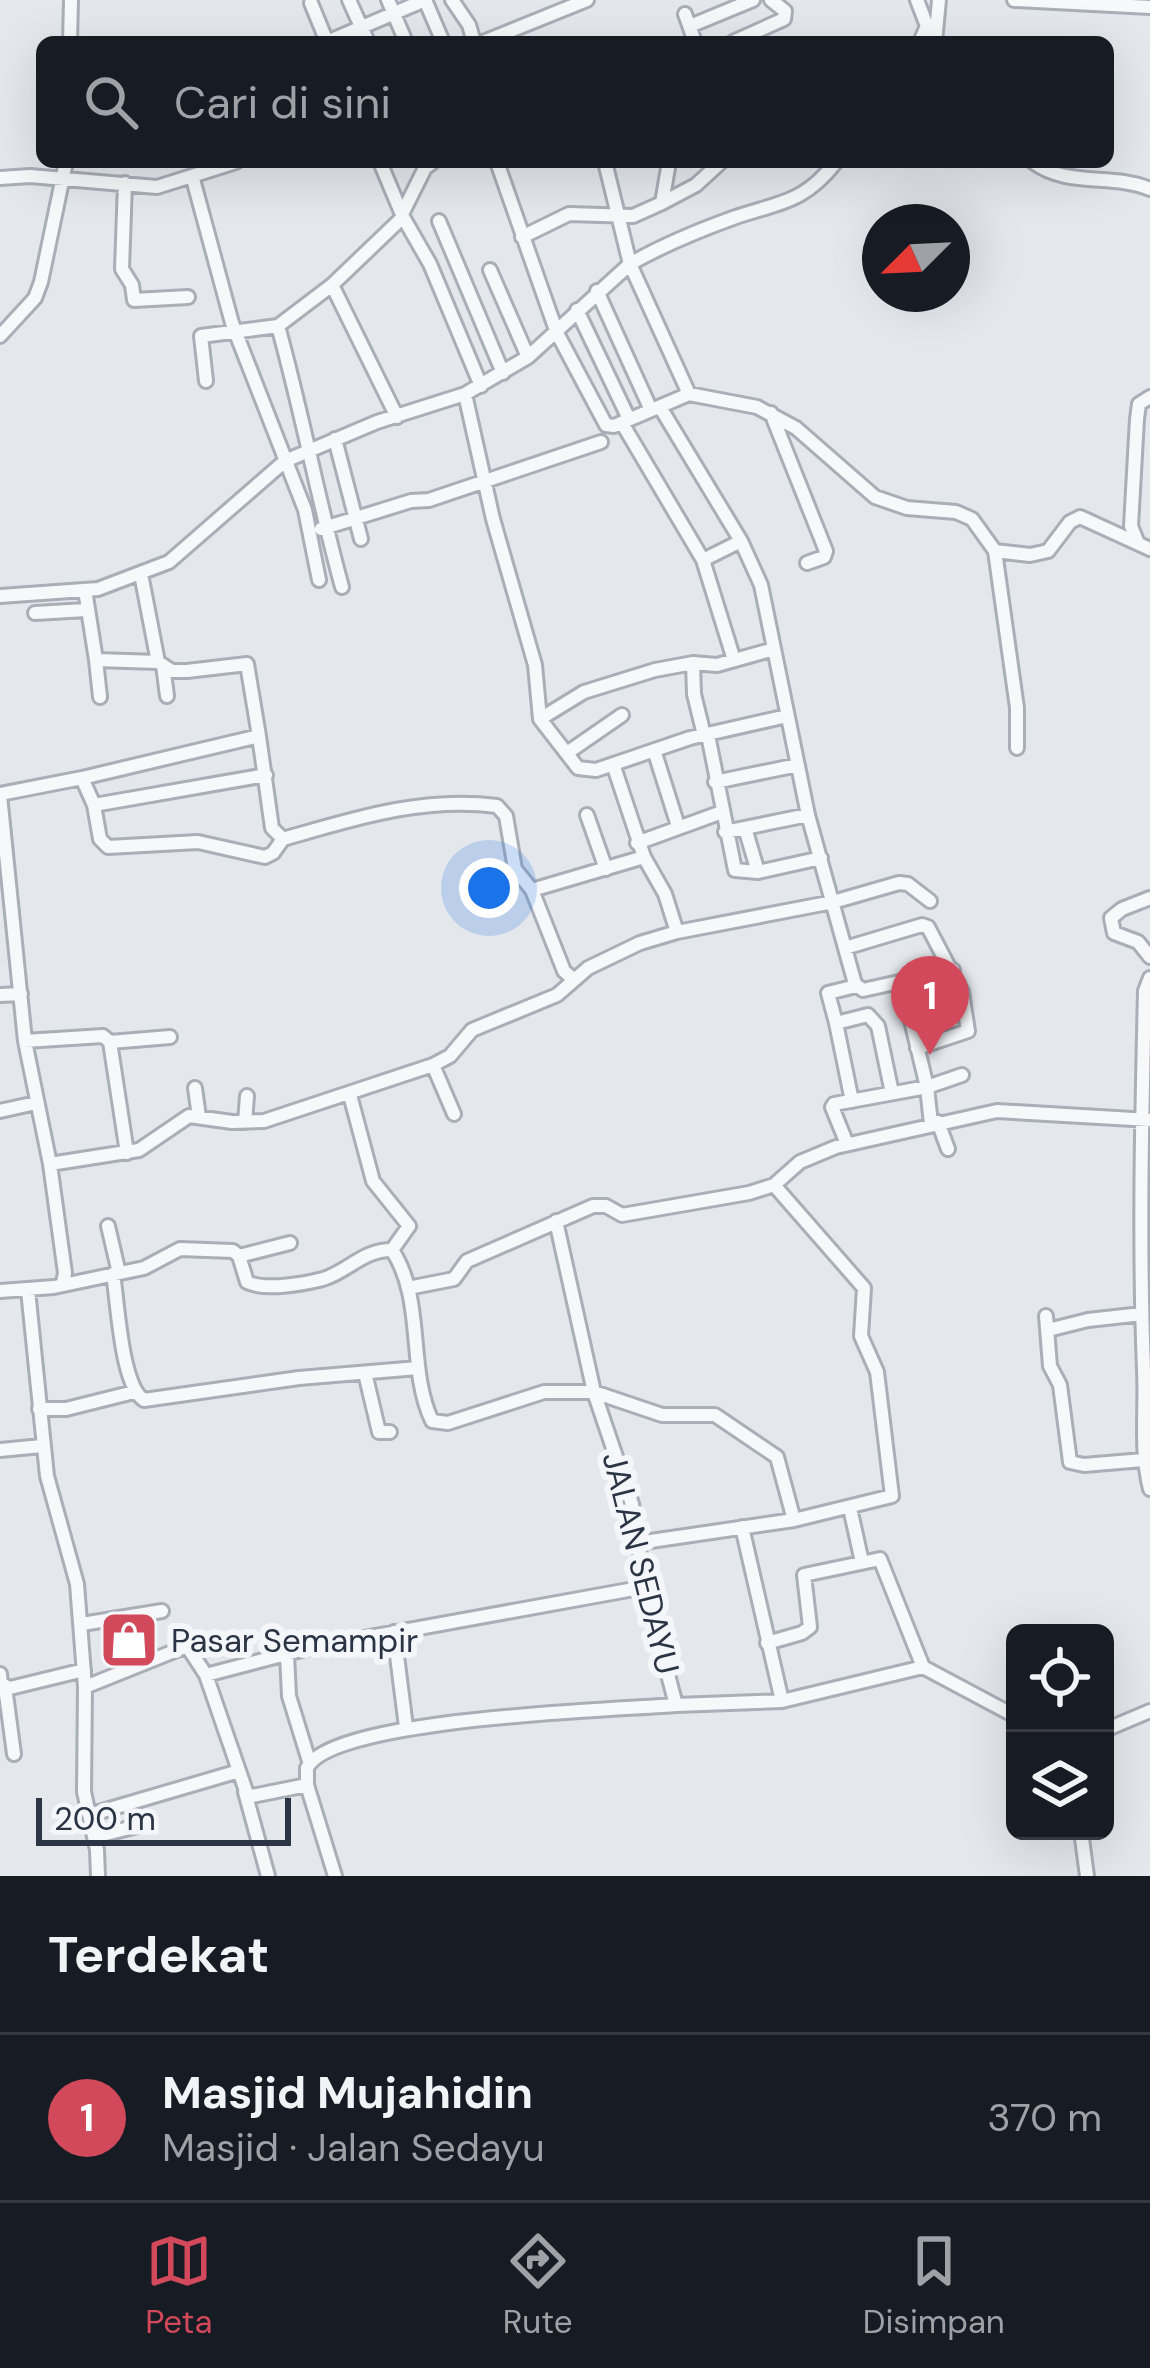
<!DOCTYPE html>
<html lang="id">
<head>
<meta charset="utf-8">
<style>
	:root { --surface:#171b24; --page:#20242c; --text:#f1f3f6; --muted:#9ea1a6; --line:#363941; --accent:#d1495b }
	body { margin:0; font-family:"DM Sans",sans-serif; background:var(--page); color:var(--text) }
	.controls { position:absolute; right:36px; bottom:36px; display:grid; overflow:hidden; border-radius:18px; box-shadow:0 12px 48px #0002 }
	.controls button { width:108px; height:108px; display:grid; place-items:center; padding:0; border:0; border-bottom:3px solid var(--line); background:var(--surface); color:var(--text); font:60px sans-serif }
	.compass { position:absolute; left:862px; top:204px; width:108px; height:108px; border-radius:50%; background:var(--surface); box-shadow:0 12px 48px #0002; rotate:246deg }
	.scale { position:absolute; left:36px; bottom:30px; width:255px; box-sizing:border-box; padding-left:12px; border:6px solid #2b3445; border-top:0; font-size:33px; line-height:42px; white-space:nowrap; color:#2b3445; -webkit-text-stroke:9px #f4f6f9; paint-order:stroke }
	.you { position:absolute; left:489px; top:888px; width:42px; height:42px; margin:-30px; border:9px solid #fff; border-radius:50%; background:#1a73e8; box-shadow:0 0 0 18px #1a73e833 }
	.badge { display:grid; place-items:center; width:78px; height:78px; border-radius:50%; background:var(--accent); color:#fff; font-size:39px; font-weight:700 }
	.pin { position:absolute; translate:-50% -99px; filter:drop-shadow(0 3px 6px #0008) }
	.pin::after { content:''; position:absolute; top:63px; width:42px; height:36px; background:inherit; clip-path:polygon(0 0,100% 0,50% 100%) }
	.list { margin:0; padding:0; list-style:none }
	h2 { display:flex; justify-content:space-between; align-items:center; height:156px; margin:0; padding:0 48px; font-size:51px }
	h2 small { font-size:39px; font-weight:400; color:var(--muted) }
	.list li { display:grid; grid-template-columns:78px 1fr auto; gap:36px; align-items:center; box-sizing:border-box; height:168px; padding:0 48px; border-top:3px solid var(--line) }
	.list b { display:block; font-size:45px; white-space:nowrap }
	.list p { margin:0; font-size:39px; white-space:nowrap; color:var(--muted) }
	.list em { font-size:39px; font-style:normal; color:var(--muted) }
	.icon { flex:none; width:66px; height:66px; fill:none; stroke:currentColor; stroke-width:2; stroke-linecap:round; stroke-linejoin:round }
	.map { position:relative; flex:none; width:1150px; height:1876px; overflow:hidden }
	.search { position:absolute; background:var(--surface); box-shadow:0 12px 48px #0002; left:36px; right:36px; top:36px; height:132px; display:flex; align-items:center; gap:30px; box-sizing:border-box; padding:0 42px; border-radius:18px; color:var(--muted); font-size:45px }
	.sheet { height:324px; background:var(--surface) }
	nav { display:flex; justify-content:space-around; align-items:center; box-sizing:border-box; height:168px; border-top:3px solid var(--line); background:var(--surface); font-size:33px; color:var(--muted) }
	nav a { display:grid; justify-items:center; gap:6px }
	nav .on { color:var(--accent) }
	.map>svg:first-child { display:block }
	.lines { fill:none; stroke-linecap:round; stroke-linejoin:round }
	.minor-casing { stroke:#a9aeb7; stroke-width:18 }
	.minor { stroke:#f7f8fa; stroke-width:12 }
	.labels { text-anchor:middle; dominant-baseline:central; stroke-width:12; stroke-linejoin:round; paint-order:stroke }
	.street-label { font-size:33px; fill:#2b3445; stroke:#f4f6f9 }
	.poi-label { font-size:33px; fill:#2b3445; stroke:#f4f6f9; text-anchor:start }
</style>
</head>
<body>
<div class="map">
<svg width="1150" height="1876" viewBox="0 0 1150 1876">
	<rect width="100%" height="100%" fill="#e4e7ec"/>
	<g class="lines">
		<defs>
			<path id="minor" d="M349,0L368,42
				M388,0L406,42
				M425,0L443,42
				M452,0L469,25L474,42
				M917,0L927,26
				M1014,0L1150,7
				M311,3L327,42
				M685,14L695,42
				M690,26L753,0
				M70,42L71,0
				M327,42L425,0
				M483,42L587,0
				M733,42L784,19L785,11L771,0
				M920,42L927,26L935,35
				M935,42L939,0
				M380,162L403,217L332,285L397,417
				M497,162L557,333L606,425L614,426L689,394L757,407L796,428L875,497L907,508L956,512L972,519L995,551L1017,708V748
				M605,162L630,264C663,245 697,231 733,218C779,202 803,204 836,162
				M1033,162C1068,188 1112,173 1150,189
				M0,178L30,176L157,187L236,162
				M193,179L232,323L305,510L319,580
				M125,183L122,269L132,285L134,300L188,297
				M662,203L696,185L721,162
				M403,212L425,168L433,162
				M403,217L430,264L481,386
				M439,221L503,373
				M522,237L569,214L633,216L662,203L669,162
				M490,270L528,357
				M597,291L651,410
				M577,310L629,419
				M278,326L332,285
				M0,336L35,298L41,282L66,162
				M206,381L201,336L278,326C302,412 318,500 342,587
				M465,394L493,519L535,665L540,719L578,768L596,770L690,738L787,716
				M660,407L741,541L761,585L808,815L855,984L863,990L953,970
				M771,413L826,551L824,557L807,563
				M622,423L703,560L734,660
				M335,439L361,539
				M321,529L411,501L429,500L601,442
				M1137,541L1131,526L1137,419L1139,404L1150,397
				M995,551L1030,555L1048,551L1070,522L1080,517L1150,549
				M703,560L741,541
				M141,574L158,662
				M0,596L98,589L169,562L285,461L377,422L465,394L528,357L630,264L689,394
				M35,613L86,610
				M96,660L100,697
				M693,663L694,694L704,735
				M163,665L167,696
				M540,719L584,692L655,670L693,663L717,665L774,649
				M708,735L735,870L758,872L821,858
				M259,736L272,828L283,839
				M654,750L678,826
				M567,753L622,715
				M82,778L259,736L247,664L187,671H172L158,662L96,660L85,590
				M715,782L798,765
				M0,794L82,778L94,805L100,839L108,847L198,842L265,857L273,853L283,839C353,819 423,796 497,806L506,816L515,869L532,890L564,971L572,978
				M0,795L25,1041L50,1164L65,1273L63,1283
				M94,805L266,775
				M587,815L606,869
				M745,828L758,872
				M725,832L808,815
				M637,843L722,812
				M644,857L665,894L677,932
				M532,890L644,857L613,764
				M1150,898L1122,909L1111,918L1114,933L1138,942L1150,957
				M845,948L922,925L928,927L962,992L968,1031L917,1048
				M1150,978L1145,991C1142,1118 1139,1243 1144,1370C1146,1410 1140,1450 1150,1489
				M902,983L927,1087L931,1124
				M0,995L21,994
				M908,1006L962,992
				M836,1023L828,993L856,986
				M25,1041L103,1036L110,1042L170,1037
				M110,1042L127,1153
				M433,1065L454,1114
				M195,1088L199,1117
				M350,1095L373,1181L409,1226L392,1250
				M852,1101L836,1023L868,1015L878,1026L892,1093
				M0,1111L36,1103
				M245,1122L247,1096
				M938,1122L948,1149
				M847,1144L832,1107L834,1104L927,1087L962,1075
				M50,1164L139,1150L189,1116L232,1122L264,1121L433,1065L450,1056L472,1030L557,995L588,968L640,943L677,932L833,902L899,883L908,884L930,901
				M108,1226L119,1273
				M239,1256L290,1243
				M113,1274C118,1304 121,1385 144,1400L299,1378L418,1368
				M408,1288L454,1279L467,1261L593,1206H606L622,1215L749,1193L774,1185L800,1162L836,1147L997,1111L1150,1120
				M28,1290L47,1476L77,1584L85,1687L84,1792L97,1850L98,1876
				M0,1291L54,1287L144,1268L180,1249L233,1251L239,1256L247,1282C265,1291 303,1284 323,1279C349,1271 362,1250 392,1250C425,1300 407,1368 432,1421L448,1423L544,1392H594L662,1415H715L777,1457L794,1520
				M1046,1316L1050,1366L1060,1385L1070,1462L1084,1465L1143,1460
				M1048,1330L1088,1320L1142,1314
				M365,1373L379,1432H390
				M39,1409H66L134,1392
				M0,1450L42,1446
				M850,1508L862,1562
				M742,1527L782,1701
				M637,1543L794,1520L892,1496L877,1372L861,1336L864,1288L774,1185
				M82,1624L162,1611
				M394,1632L406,1727
				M767,1643L802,1633L810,1627L804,1575L880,1559L923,1667
				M287,1654L289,1696L309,1761
				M0,1674L1,1684L10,1688L84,1670
				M206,1675L309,1648L645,1587
				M5,1687L14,1754
				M85,1687L187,1646L206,1675L247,1794L252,1796L307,1785
				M676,1705L782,1701L923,1667L1015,1716
				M1105,1730L1150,1711
				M245,1792L268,1876
				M89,1815L239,1771
				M1081,1831L1087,1876
				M94,1837L145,1824
				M335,1876L307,1785V1768C330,1718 615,1710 676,1705L645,1587L632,1504L594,1392L556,1221"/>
		</defs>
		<use href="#minor" class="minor-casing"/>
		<use href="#minor" class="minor"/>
	</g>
	<defs>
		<symbol id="shop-square" viewBox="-11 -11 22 22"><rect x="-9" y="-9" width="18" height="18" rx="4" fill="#d1495b" stroke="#f4f6f9"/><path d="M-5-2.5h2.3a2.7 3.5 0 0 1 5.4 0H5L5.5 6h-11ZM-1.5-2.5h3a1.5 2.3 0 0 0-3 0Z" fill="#fff"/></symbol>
	</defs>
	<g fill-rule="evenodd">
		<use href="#shop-square" x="96" y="1607" width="66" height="66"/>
	</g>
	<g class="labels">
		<g class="street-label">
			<text transform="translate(641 1563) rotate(76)">JALAN SEDAYU</text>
		</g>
		<g class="poi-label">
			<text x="171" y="1640">Pasar Semampir</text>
		</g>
	</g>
</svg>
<div class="controls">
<button><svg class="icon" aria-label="locate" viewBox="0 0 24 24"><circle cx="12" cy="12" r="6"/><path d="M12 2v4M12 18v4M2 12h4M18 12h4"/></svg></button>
<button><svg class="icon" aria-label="layers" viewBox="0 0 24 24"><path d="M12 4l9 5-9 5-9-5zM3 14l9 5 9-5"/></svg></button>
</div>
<svg class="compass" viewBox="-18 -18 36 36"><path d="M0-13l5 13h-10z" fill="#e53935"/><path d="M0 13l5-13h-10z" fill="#9ea1a6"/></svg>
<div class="scale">200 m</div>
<div class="you"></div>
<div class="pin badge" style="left:930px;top:1055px">1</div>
<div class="search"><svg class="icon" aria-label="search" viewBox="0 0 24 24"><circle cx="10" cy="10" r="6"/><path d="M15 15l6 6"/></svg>Cari di sini</div>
</div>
<section class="sheet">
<h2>Terdekat<small></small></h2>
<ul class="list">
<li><span class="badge">1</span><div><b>Masjid Mujahidin</b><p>Masjid · Jalan Sedayu</p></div><em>370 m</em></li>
</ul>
</section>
<nav>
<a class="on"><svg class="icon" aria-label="map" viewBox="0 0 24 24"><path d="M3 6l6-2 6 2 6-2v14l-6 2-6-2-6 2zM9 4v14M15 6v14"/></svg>Peta</a>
<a><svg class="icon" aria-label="directions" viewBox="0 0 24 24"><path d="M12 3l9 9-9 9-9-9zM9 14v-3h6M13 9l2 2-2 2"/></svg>Rute</a>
<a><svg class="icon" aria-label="saved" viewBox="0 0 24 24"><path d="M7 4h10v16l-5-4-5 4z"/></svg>Disimpan</a>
</nav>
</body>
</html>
